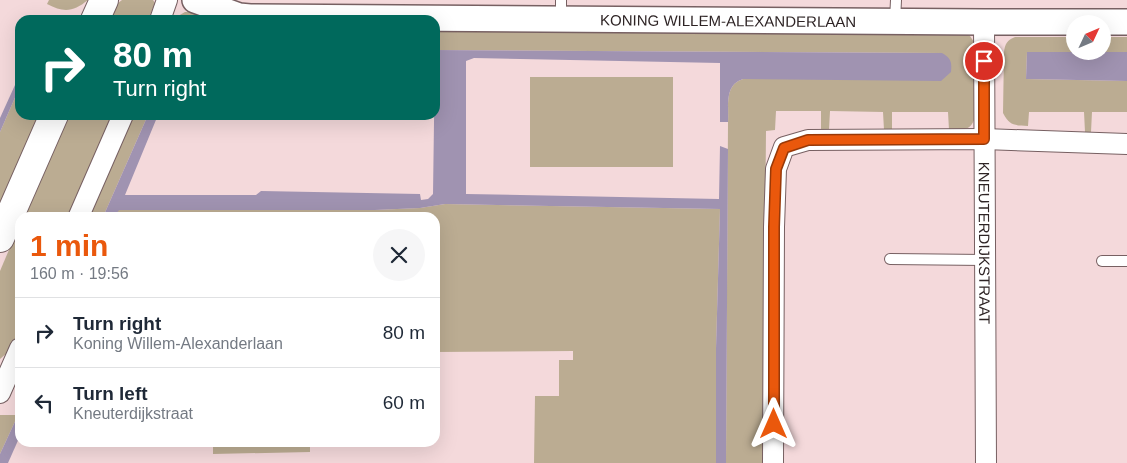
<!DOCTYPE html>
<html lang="en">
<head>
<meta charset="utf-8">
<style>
  body { margin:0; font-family:Arial,sans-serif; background:#f6f6f7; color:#1f2937; height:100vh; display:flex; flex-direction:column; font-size:19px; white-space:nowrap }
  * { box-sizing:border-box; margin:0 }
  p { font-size:16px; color:#747a83 }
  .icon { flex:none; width:28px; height:28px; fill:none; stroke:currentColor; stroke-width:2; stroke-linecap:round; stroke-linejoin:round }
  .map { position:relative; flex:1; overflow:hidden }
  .panel { position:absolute; left:15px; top:212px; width:425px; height:235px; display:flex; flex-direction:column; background:#fff; border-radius:15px; box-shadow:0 5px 20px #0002 }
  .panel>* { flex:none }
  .top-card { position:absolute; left:15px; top:15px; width:425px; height:105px; border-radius:15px; box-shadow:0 5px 20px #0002; background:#00695c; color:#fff; overflow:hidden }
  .needle { width:32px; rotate:46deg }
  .tools { position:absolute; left:1066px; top:15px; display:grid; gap:10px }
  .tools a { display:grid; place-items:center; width:45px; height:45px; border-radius:50%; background:#fff; box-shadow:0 5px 20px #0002; font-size:25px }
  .pin { position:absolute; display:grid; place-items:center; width:42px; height:42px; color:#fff; margin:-21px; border:2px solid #fff; border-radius:50%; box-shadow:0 1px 5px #0007 }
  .me { position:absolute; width:55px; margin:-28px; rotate:0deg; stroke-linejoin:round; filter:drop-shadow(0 0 4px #0008) }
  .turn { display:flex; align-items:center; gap:18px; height:105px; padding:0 15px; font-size:22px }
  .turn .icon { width:65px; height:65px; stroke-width:2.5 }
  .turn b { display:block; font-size:35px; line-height:42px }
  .round { display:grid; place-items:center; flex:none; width:52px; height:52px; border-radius:26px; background:#f6f6f7 }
  .overview { display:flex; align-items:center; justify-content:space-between; height:85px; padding:0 15px }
  h1 { font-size:30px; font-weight:800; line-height:38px; color:#ea580c }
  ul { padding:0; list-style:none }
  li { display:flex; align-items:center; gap:15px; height:70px; padding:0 15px; border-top:1px solid #e0e1e3 }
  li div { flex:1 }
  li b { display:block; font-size:19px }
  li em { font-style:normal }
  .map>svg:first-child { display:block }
</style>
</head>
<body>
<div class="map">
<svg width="1127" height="463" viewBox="0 0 1127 463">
  <rect width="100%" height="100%" fill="#f4d9db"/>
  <!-- green -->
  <g fill="#bbac92">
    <path d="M49,0h39c-15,12 -24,13 -41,4z"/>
    <path d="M122,0h31l2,3 -7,17h-41l6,-13z"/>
    <path d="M185,12h5l23,8h-42z"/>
    <path d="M435,29l525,2 10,5 6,9v67c-3,19 -11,18 -27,18l-1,-18h-56v19l-8,-1 -1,-18 -53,-1 -1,19h-8v-19h-45l-1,19 -9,1 -3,332h-37l2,-341c1,-16 -4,-37 15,-43l199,-26 -507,-3z"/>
    <path d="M1015,37h60v14h27l1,-14h24v15h-100l-1,27 101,2v31h-35l-1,20h-6l-1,-20h-55l-1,14c-14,-1 -18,0 -25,-13l1,-61c1,-8 3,-12 11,-15z"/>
    <rect x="530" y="77" width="143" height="90"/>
    <path d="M20,86v29h19l-39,89v-72z"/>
    <path d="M67,115h48l-45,102 -47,1z"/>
    <path d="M130,115h18l-45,102 -18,1z"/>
    <path d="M445,204l275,5 -4,139v115h-182l1,-67h24v-36h14v-9l-138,1v-134h-321l4,-8h257l45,-2z"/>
    <path d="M20,224v108l-6,15 -14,12v-88z"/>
    <path d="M0,415h18l-18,39z"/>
    <path d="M213,443h97v9l-97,2z"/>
  </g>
  <!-- water -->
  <g fill="#a093b1">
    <path d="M435,50l507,3c9,5 10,9 9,19l-10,9 -198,-2c-19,6 -14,27 -15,43h-8v-59l-246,-5 -8,3v133l253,5 1,-53 8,3 -2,314h-10v-115l4,-139 -275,-5 -25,4 -45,2h-256l-5,7h-11l45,-102h10l-33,80h131l5,-4 159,3 1,6 7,-1 5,-5z"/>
    <path d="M1027,52h100v29l-101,-2z"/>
    <path d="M20,74v12l-20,46v-14z"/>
    <path d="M18,415h2v21l-12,27h-8v-9z"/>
  </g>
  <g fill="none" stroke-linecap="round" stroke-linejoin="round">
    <!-- service casing -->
    <g stroke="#776062" stroke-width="12">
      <g id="service">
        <path d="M561,0v19"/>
        <path d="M895,21l1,-21"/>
        <path d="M890,259l95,1"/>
        <path d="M1102,261h25"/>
      </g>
    </g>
    <!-- minor casing -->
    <g stroke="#776062" stroke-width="22">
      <g id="minor">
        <path d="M160,20l7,-20"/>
        <path id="s1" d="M984,22l2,441"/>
        <path d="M78,218l45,-103"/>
        <path d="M0,393l20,-45"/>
        <path d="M773,463l1,-236 2,-58 8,-22 24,-7 176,-1 143,5"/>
      </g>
    </g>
    <!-- tertiary casing -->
    <g stroke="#776062" stroke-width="28">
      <g id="tertiary">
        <path id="s2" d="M195,0l44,16 11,1 734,5h143"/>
      </g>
    </g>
    <!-- secondary casing -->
    <g stroke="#776062" stroke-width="30">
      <g id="secondary">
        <path d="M95,20l9,-20"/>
        <path d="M0,238l54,-123"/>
      </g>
    </g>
    <!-- service -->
    <use href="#service" stroke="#fff" stroke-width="10"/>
    <!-- minor -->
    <use href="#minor" stroke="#fff" stroke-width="20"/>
    <!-- tertiary -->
    <use href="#tertiary" stroke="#fff" stroke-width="25"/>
    <!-- secondary -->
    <use href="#secondary" stroke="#fff" stroke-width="28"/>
  </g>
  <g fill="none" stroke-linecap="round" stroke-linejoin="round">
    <!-- route casing -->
    <g stroke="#983908" stroke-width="12">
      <path id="route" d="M774,424v-197l2,-58 8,-21 24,-8 176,-1v-78"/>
    </g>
    <!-- route -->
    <use href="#route" stroke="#ea580c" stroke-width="9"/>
  </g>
  <g text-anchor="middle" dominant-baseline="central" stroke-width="4" stroke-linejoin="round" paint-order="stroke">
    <!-- street labels -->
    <g font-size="15" fill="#2e2425" stroke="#fff">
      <text stroke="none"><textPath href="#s2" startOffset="536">KONING WILLEM-ALEXANDERLAAN</textPath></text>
      <text stroke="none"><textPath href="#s1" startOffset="221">KNEUTERDIJKSTRAAT</textPath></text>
    </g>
  </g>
</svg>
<div class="tools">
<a><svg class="needle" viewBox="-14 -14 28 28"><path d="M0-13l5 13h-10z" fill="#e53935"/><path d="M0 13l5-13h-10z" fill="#747a83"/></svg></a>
</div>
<div class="pin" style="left:984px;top:61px;background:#d93025"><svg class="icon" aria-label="arrive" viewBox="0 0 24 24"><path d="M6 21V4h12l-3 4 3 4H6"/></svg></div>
<svg class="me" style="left:774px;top:424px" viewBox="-20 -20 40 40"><path d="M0-17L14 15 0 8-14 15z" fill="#ea580c" stroke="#fff" stroke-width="4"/></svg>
<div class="top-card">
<div class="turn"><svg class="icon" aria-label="right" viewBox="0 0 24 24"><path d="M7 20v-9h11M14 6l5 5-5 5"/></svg><div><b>80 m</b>Turn right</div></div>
</div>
<section class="panel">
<div class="overview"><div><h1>1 min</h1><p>160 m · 19:56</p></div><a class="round"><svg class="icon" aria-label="close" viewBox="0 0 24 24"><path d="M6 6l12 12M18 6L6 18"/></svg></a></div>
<ul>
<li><svg class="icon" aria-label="right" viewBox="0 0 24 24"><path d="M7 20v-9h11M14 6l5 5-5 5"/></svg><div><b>Turn right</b><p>Koning Willem-Alexanderlaan</p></div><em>80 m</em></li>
<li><svg class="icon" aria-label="left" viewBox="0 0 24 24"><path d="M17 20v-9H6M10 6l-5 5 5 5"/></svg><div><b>Turn left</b><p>Kneuterdijkstraat</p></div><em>60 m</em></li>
</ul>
</section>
</div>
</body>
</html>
